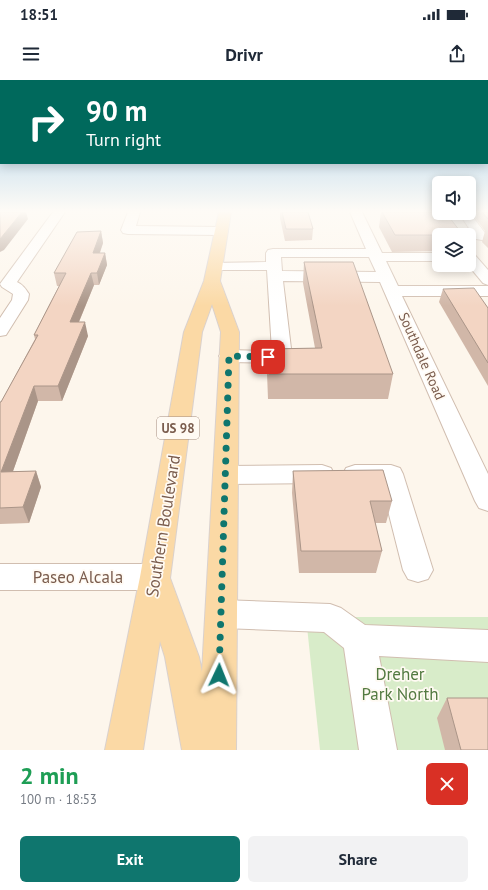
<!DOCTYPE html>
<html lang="en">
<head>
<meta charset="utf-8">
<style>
  body { margin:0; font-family:"PT Sans",sans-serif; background:#f2f2f3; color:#1f2937; height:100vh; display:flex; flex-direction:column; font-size:15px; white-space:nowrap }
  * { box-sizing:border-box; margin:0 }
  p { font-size:13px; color:#747a83 }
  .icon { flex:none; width:22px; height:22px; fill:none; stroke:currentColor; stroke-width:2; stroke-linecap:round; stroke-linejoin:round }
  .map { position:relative; height:670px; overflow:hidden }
  .details { display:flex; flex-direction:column; background:#fff; flex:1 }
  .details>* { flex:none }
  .hud { position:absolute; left:0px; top:0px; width:488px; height:84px; box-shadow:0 2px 10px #0003; background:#00695c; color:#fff; overflow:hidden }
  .buttons { position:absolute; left:432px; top:96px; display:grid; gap:8px }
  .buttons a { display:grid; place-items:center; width:44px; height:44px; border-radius:6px; background:#fff; box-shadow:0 2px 10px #0003; font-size:20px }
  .pin { position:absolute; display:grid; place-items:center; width:34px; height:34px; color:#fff; margin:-17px; border-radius:8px; box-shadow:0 2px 6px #0006 }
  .me { position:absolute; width:44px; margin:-22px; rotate:2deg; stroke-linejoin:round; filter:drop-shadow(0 0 3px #0008) }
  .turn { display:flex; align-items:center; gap:14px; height:84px; padding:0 20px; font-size:18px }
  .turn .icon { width:52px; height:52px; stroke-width:2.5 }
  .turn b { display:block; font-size:28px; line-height:34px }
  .round { display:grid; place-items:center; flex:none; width:42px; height:42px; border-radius:6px; background:#f2f2f3 }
  .overview { display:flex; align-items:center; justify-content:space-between; height:68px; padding:0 20px }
  h1 { font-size:24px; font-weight:800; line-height:30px; color:#1e9e55 }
  .primary-button { display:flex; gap:8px; margin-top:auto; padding:8px 20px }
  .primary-button a { flex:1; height:46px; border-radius:6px; background:#0f766e; color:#fff; font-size:16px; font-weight:800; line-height:46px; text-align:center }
  .primary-button a+a { background:#f2f2f3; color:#1f2937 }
  .status { display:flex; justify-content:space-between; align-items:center; height:28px; padding:0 20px; background:#fff; direction:ltr }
  .status svg { height:11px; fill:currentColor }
  header { display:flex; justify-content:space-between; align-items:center; height:52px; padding:0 20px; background:#fff; font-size:18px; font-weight:800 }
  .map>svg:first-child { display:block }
</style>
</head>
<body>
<div class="status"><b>18:51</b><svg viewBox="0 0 49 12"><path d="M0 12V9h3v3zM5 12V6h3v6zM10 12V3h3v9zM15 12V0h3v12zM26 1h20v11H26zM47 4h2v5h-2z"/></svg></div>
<header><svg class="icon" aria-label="menu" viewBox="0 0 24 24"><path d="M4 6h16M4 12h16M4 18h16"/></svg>Drivr<svg class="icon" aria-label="share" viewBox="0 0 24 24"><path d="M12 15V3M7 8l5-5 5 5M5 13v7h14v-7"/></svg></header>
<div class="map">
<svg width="488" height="670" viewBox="0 0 488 670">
  <rect width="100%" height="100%" fill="#fdf6ec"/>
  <!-- green -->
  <path fill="#d8ecc9" d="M306,537h182v133h-168z"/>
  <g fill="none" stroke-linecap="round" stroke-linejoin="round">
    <!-- minor casing -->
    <g stroke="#d1beb0" stroke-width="2">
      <g id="minor">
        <path d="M53,132h12l-48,70c6,3 8,6 12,12l-1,6 -22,35 -6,1v-18l12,-18 1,-6 -11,-7 -2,-3z"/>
        <path d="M128,132h12l-4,14 85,1 5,1 2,3 -2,3 -5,1 -93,-1 -5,-1 -2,-3z"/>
        <path d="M350,132h12l20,41h57v8h-53l12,25h90v10h-86l86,178v37l-9,-3 -4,-7 -95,-219 -97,-1 9,76 -3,4 -7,2 -53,-1 -7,-2 -3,-4 3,-4 7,-2 43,1 -5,-81h-52l-5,-1 -2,-3 2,-3 56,-1v-9l2,-3 5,-1h93zM281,177h88l7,15 -94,-1z"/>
        <path d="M469,132l16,21h3v8l-12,-2 -17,-26z"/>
        <path d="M469,173l5,1 14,16v15l-5,-2 -15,-18z"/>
        <path d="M322,385l9,3 3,6 -3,6 -9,3 -97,1 -9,-3 -3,-6 3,-6 9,-3z"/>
        <path d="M355,385h36l9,3 3,6 30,96 -5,9 -10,3 -10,-3 -5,-9 -22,-87h-26l-9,-3 -3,-6 3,-6z"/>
        <path d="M0,484h155l11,4 4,9 -4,9 -11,4h-155z"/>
        <path d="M222,520l108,4 11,4 24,17 123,5v32l-109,-6 18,94h-38l-15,-102 -20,-16 -102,-4 -11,-4 -5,-10 5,-10z"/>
      </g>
    </g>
    <!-- major casing -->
    <g stroke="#dad1cd" stroke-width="2">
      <path id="major" d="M219,132h12l-11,69 19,51 -3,418h-54l-17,-93 -5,-16 -17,109h-38l35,-173 44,-245 20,-51zM212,224l9,28 -19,340 -3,-15 -29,-79 32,-246z"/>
    </g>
    <!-- minor -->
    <use href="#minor" fill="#fff" fill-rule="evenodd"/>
    <!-- major -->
    <use href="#major" fill="#fbd9a5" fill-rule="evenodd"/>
  </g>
  <!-- wall -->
  <g fill="#d1b7a8">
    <path d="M280,132h28l5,17 -1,11 -27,1 -5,-23z"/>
    <path d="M381,132h58v39l-47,1 -13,-25z"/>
    <path d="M478,132h10v36l-6,-6 3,-11 -9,-12z"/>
    <path d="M101,151l2,12 -3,10h5l2,12 -8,20h-5l-15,37 9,14 -26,65h-24l-25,70h23l5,16 -12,36 -29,1v-122h1l34,-63 -1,-4 25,-49h-2l-3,-13z"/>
    <path d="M304,182l89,112 -5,25h-120l-1,-26 1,-24 47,-1 -12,-65z"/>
    <path d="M443,209l45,19v78l-49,-84z"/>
    <path d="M293,391l99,30 -6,22h-11l7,28 -6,22h-77l-7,-80z"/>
    <path d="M447,618l41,52h-43l-8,-32z"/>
  </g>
  <!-- shaded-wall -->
  <g fill="#aa9588">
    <path d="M22,132h4l2,7 -24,31 -4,2v-13z"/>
    <path d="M101,151l2,12 -8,23 -2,-13z"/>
    <path d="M105,173l2,12 -8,20 -2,-12z"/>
    <path d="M91,193l3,12 -21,51 -3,-14z"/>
    <path d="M85,242l3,14 -26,65 -4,-15z"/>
    <path d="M34,306l4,15 -31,87 -6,-16z"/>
    <path d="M36,391l5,16 -12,36 -6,-16z"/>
  </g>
  <!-- building -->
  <g fill="#f3d5c3" stroke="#aa9588">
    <path d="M0,132h22l-22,27z"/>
    <path d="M282,132h26l5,17h-27z"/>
    <path d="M382,132h57v1h7l17,22h-68z"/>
    <path d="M482,132h6v7z"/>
    <path d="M101,151l-8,22h12l-8,20h-6l-21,49h15l-27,64h-24l-33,86 35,-1 -13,36 -23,1v-106h1l37,-67h-4l32,-62h-12l23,-41z"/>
    <path d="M304,182h49l40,112h-124l-1,-25 54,-1z"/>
    <path d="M474,208l14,20v55l-45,-74z"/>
    <path d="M383,390l9,31h-22l12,50h-81l-8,-80z"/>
    <path d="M447,618h41v52h-27z"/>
  </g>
  <!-- sky -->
  <linearGradient id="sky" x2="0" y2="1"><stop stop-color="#97c7e8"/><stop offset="0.58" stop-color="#fefbf6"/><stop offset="1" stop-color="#fefbf6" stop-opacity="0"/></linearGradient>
  <rect width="488" height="226" fill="url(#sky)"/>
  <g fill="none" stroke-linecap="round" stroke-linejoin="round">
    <!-- route -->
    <path stroke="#0f766e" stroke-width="7" stroke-dasharray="0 12.6" d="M219,595l10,-319 39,1"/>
  </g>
  <g text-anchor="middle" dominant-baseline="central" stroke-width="3.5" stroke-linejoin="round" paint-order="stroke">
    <!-- shield labels -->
    <rect fill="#fffaf3" stroke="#a28b7f" stroke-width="1" x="157" y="337" width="42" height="22" rx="3"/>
    <g font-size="13" font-weight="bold" fill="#7a5c4d">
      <text x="178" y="348">US 98</text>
    </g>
    <!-- street labels -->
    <g font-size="14" fill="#7a5c4d" stroke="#fffaf3">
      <text transform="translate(422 276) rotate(66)">Southdale Road</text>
    </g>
    <!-- near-street labels -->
    <g font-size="17" fill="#7a5c4d" stroke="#fffaf3">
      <text transform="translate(163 446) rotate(-81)">Southern Boulevard</text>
      <text x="78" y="497">Paseo Alcala</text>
    </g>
    <!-- near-park labels -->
    <g font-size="17" fill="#537a41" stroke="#fffaf3">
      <text x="400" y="594">Dreher<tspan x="400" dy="20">Park North</tspan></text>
    </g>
  </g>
</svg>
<div class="buttons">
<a><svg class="icon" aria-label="sound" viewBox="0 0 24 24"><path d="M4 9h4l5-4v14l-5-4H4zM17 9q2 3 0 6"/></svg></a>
<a><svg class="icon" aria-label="layers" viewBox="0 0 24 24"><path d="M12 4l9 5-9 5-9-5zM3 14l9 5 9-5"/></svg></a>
</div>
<div class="pin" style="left:268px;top:277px;background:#d93025"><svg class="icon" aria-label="arrive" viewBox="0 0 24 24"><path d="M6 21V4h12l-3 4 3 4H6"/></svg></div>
<svg class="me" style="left:219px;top:595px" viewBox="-20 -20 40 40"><path d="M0-17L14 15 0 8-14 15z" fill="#0f766e" stroke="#fff" stroke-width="4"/></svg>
<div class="hud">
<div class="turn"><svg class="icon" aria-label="right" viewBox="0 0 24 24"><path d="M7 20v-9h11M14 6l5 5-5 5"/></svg><div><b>90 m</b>Turn right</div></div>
</div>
</div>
<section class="details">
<div class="overview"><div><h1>2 min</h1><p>100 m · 18:53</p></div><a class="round" style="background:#d93025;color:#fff"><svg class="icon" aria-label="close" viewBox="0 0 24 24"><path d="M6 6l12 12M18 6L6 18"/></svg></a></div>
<div class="primary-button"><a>Exit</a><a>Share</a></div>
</section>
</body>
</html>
